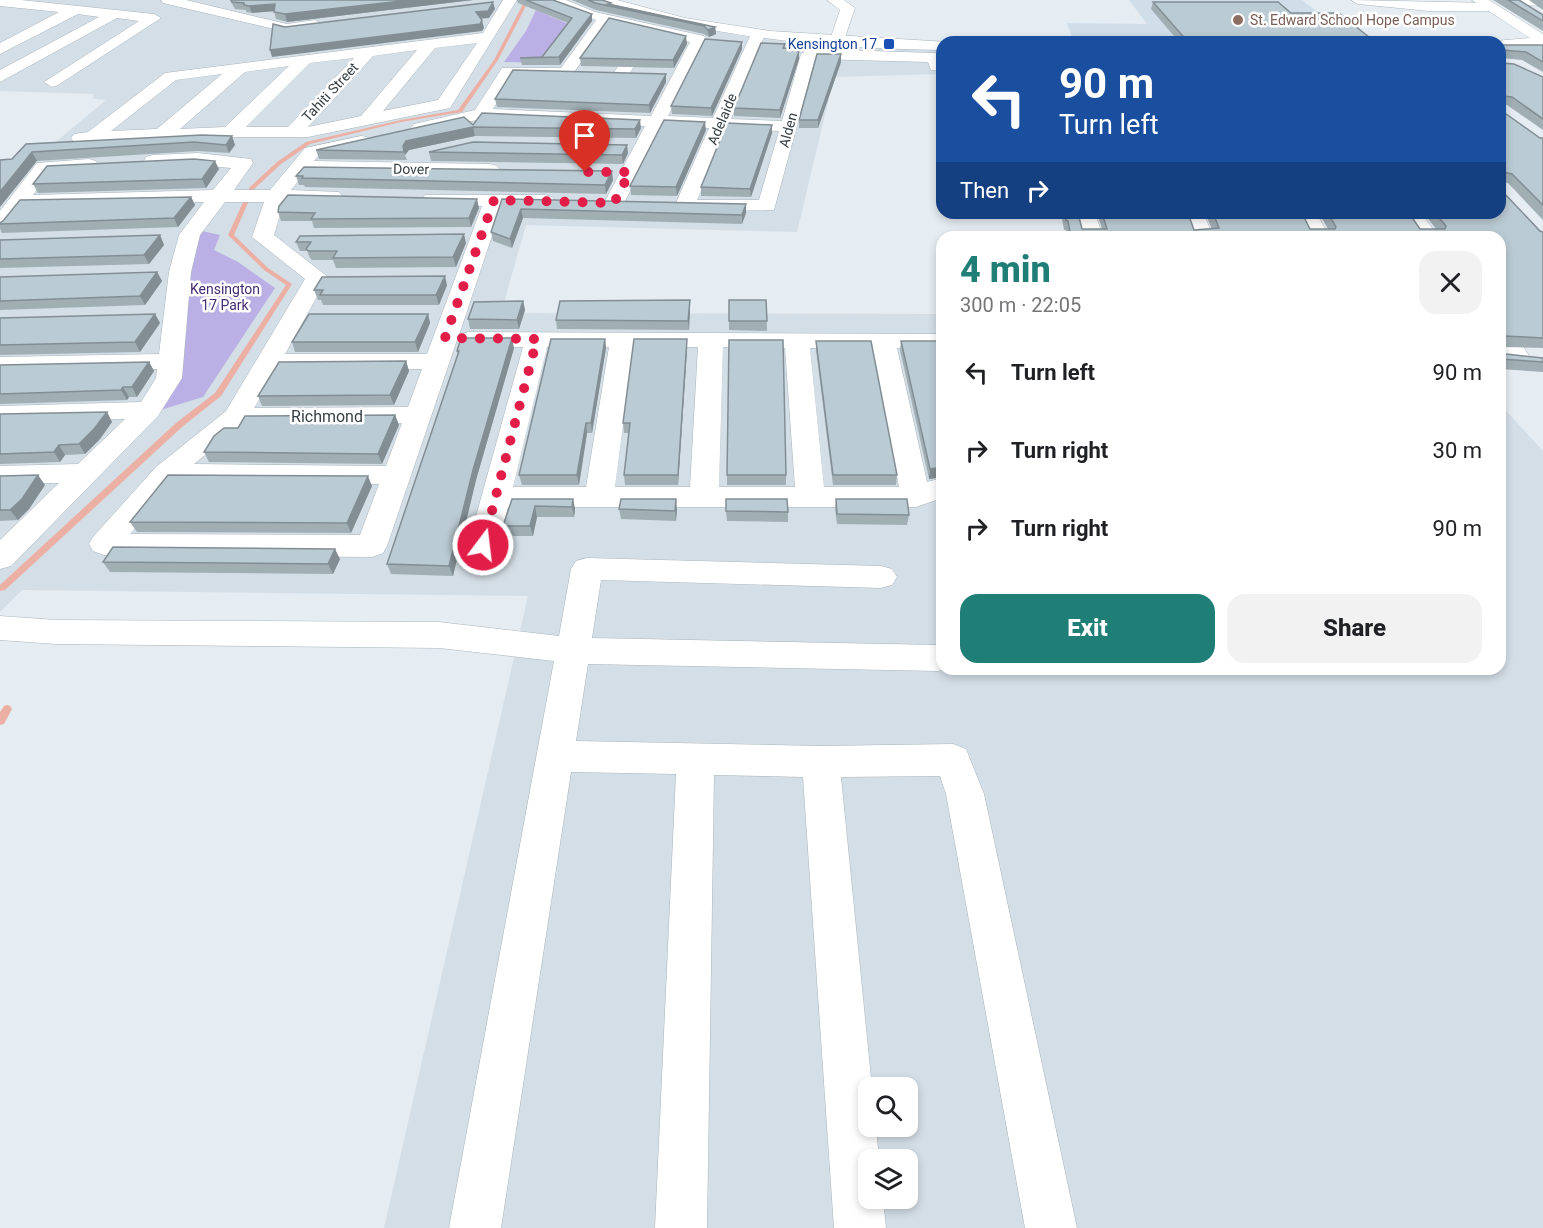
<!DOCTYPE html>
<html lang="en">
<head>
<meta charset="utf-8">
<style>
  body { margin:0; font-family:Roboto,sans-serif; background:#f2f2f2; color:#202124; height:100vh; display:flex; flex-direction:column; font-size:22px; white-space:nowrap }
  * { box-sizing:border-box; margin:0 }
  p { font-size:20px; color:#757577 }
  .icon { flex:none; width:33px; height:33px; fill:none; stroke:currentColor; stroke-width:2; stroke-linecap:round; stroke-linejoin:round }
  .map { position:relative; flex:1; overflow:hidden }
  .sheet { position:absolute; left:936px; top:231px; width:570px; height:444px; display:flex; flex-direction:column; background:#fff; border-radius:18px; box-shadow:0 3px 9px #0003 }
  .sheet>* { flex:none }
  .top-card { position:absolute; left:936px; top:36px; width:570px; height:183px; border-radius:18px; box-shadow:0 3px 9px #0003; background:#1a4fa0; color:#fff; overflow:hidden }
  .controls { position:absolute; left:858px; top:1077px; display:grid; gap:12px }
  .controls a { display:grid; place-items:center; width:60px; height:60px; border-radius:12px; background:#fff; box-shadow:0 3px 9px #0003; font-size:30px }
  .pin { position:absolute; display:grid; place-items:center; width:51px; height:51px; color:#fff; margin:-62px -26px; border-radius:50% 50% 50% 0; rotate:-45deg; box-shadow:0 0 6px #0007 }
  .pin .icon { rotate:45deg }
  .me { position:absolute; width:66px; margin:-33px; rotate:15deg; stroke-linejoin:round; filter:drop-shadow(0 0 4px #0008) }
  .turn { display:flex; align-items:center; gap:21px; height:126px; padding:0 24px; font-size:27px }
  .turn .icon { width:78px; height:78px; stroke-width:2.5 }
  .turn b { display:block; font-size:42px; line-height:51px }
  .then { display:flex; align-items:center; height:57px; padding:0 24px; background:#0003; gap:12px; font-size:22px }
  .round { display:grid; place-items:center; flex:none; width:63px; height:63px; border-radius:18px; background:#f2f2f2 }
  .summary { display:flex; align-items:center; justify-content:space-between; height:102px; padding:0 24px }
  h1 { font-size:36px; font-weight:800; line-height:45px; color:#1f7e75 }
  .primary-button { display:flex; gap:12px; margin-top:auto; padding:12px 24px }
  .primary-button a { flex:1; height:69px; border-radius:18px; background:#1f7e75; color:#fff; font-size:24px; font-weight:800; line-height:69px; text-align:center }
  .primary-button a+a { background:#f2f2f2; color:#202124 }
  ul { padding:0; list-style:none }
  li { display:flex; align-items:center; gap:18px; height:78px; padding:0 24px }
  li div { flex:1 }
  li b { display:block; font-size:22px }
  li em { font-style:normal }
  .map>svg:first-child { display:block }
</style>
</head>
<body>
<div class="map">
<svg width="1543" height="1228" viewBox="0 0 1543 1228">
  <rect width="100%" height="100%" fill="#e5ecf2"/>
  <!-- residential -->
  <path fill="#d4dee6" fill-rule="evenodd" d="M0,0h585l84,23 67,12 86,11 120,4v24l-108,3 -37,155 -271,-7 -25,88 441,1v355h558v-265l43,47v777h-1159l144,-632 -506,-6 -22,22v-435l52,-32 54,-45 -12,-1 -1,-5 -93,-3zM868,1088h40v38h-40zM868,1160h40v38h-40z"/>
  <!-- education -->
  <path fill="#d0deea" d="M1129,0h173l54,41 -283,-1 -6,-17 80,1z"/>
  <!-- green -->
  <g fill="#bab0e5">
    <path d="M536,10l44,19 -37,34 -39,-1 22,-31z"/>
    <path d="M202,231l18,4 -6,15 24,12 37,26 -72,109 -49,15 27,-58 14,-111z"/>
  </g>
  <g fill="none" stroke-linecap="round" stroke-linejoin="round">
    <!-- stream -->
    <g fill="#ecafa4" fill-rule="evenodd">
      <path d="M525,0h4l-31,60 -36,52 -61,10 -91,22 -29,20 -27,25 -20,46 34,33 24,16 -71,112 -39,31 -177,163 -5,1v-6l176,-162 39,-30 71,-108 -22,-15 -36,-35 22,-48 27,-25 29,-20 95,-22 57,-10 36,-50z"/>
      <path d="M7,705l3,1 2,3 -8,15 -4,1v-13l4,-6z"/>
    </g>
    <!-- minor casing -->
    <g stroke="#a9b5bd" stroke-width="1">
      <g id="minor">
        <path d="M0,0h21l133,14 7,4 -103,67 -6,2 -8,-5 95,-61 -22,-3 -117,64v-12l99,-53 -21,-3 -78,40v-11l59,-31 -59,-6z"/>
        <path d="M161,0h25l101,24 28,-4 7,4 -7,4 -28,4 -124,-29z"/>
        <path d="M503,0h14l-67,108 -142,29h-78l-150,6 -6,-1 -3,-4 3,-4 14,-2 77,-59 318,-40zM477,43l-39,57 -55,11 52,-63zM417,50l-56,66 -53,11 65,-71zM354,58l-66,69h-42l64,-64zM289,66l-64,61 -45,2 65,-57zM222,74l-65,55 -46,2 65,-51z"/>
        <path d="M547,0h19l29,12 109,24 3,3 -39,77 45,2 38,-84 7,-4 7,4 -34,85 51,2 19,-67 8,-5 126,4 7,4v14l-11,-1 -3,-8 -113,-3 -41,151 -72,1 -8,-4 -9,4 -7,-2 -3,-4 34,-77 -46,-1 -39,76 -3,4h-14l-3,-4 41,-77 -164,-7 -61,14 -6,-1 -3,-4 3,-4 61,-14 27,-42h59l35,-48 -47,-17zM609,23l33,8 -29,43 8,5 6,-2 28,-43 35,8 -39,74 -158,-7 20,-33 59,-1zM726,129l53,2 -20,69h-62z"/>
        <path d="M827,0h17l11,8 -13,38 -5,2 -8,-5 11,-33z"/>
        <path d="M1351,0l140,3 7,4 -7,4h-62l-71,-7z"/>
        <path d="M1513,0h30v6l-29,-1z"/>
        <path d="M361,136l6,1 3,4 -3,4 -49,11 -4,5 176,3 7,2 3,4 -3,4 -7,2 -185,-3 -14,17 48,2 3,4 -3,4 -7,2h-48l-10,33 54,42 -43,77h142l55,-148 -50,-1 -7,-2 -3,-4 3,-4h120l7,2 3,4 -3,4 -50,1 -43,129 9,-3 474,2v14h-45l30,134 15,-4v20l-26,9h-408l-10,38 -4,7 -11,4 -11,-4 -4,-7 55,-198 -55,-1 -9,-2 -2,-4 -70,206 -4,7 -11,4 -268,-2 -11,-4 -4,-7 4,-7 63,-70 70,-56 79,-132 -53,-42 12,-35h-39l-25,33 -9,37 -9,106 -24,38 -147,150 -11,3v-29l59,-57 -59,1v-18l78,-2 47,-45 -125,3v-16l141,-4 15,-24 1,-9 -157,4v-16l159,-3 10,-82 10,-37 25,-33 -180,5 -17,22 -7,2v-20l37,-48 52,-4 7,2 2,4 -2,4 -46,3 -17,23 180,-5 18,-22 -33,-3 -45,2 -7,-2 -2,-4 2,-4 7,-2 45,-2 53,6 2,4 -19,27h36l35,-42zM547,347h62l-23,140h-73zM633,347h65l-8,140h-75zM723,347l62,1 10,139h-76zM810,348h62l27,139h-75zM276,369h146l-14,38 -154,1zM402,423l-16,43 -192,-2 49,-40zM174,482l205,2 -19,51 -230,-1z"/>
        <path d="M1075,213h20l8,24h-22z"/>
        <path d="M1183,213h20l11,24h-22z"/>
        <path d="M1296,213h20l14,24h-22z"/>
        <path d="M1400,213h21l18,24h-22z"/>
        <path d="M1500,326c14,3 22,19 30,31l-3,5c-28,7 -27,-16 -27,-36z"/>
        <path d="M587,558l294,8 11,3 5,8 -5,8 -11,3 -280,-8 -9,58 346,7 4,1v23h3l-7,2 -350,-7 -12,77 245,5 132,-2 13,5 18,45 93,434h-52l-79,-434 -6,-18 -99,1 31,311h-4v38h8l3,34h-11v38h15l3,30h-52l-31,-451 -89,-2 -7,453h-52l21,-454 -105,-2 -70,456h-52l105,-567 -115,-13 -383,-4 -56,-4v-24l56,4 383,2 120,14 12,-67 5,-8z"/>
      </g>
    </g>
    <!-- tertiary casing -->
    <g stroke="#a9b5bd" stroke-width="1">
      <g id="tertiary">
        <path d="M595,0h22l68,18 85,13 178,11h-6v8c-118,-2 -232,-13 -345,-47z"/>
        <path d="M1472,0h17l54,34v13l-43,2v-7l-5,-1 35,-3z"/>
      </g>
    </g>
    <!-- minor -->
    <use href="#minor" fill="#fff" fill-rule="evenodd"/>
    <!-- tertiary -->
    <use href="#tertiary" fill="#fff" fill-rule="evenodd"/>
  </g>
  <!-- wall -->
  <g fill="#a1afb5">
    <path d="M230,0h243l-186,22 -11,-3 -2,-8 -22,2 -6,-1v-2l-11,-1z"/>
    <path d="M517,0h36l39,14v7l-32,44h-38l-2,-7 22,-1 26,-34 -50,-20z"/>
    <path d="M572,0h30l9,3v1l104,23 1,7 -7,3 -5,-3 -108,-24z"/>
    <path d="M1493,0h26l24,15v16z"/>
    <path d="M1529,0h14v10z"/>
    <path d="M1153,2l138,11 84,29h-196l-28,-33z"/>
    <path d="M742,42v7l-30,67 -40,-2 -1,-8z"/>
    <path d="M687,44l-13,24 -93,-2 -1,-8z"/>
    <path d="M785,44v4l14,3v8l-19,59 -46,-2v-8z"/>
    <path d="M1500,45h43v27l-21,-12 -20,-2v5l41,14v53l-36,-25h-5v6l38,27h3v82l-35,-37 -5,-1v10l37,39 3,1v116l-39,-1v5l2,2 37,4v14l-43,-3v-132h-433l-1,-7h-2l-3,-17h17l4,16h20l-5,-16h91l6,17 18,-1 -7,-16h97l8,16h18l-9,-16h90l11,16h16l-12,-16h76z"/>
    <path d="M841,54v8l-23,66h-19v-8z"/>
    <path d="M666,82l-16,31 -153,-6 -2,-8z"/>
    <path d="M473,125l168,3 -5,10 -161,-2 -66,14 -4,5 2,5 -88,-1 -3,-9z"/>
    <path d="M706,130l-29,66 -46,-1 -1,-9z"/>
    <path d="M772,133l-21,64 -50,-1v-9z"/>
    <path d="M232,136l3,9 -6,8 -31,-2 -161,10 -25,-2 14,-15z"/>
    <path d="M429,152l199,1 -5,11 -192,-3z"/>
    <path d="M219,169l-13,19 -168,5 -5,-9z"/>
    <path d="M296,176l317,4 -7,14 -301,-7 -1,-2h-5z"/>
    <path d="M191,197l4,8 -17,22 -176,6 -2,-4v-6z"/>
    <path d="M502,199l244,5v9l-4,11 -219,-6 -11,30 -19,-7 -2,-9z"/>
    <path d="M479,208l-8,19 -157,1 -2,-7h-31l-3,-9z"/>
    <path d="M160,235l4,10 -15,19 -149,4v-28z"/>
    <path d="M296,242l170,1 -10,24 -120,1 -3,-8h-21l-2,-2 -3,-7h-7z"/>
    <path d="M157,272l5,9 -17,24 -145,5v-33z"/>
    <path d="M447,285l-8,20h-116l-2,-5h-3l-4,-10z"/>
    <path d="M690,300v10l-1,20 -132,-1 -1,-9z"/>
    <path d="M729,300h37l1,31 -38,-1z"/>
    <path d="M523,301l2,9 -6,19h-49l-2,-10z"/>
    <path d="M155,314l5,9 -20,29 -140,3v-37z"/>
    <path d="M428,314l2,9 -12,29h-123l-3,-10z"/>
    <path d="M605,339l1,9 -14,85h-5l-8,52h-57l-3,-10z"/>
    <path d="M687,339v10l-9,136h-53l-1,-10 5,-42h-5l-1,-10z"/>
    <path d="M816,341l81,134 -1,10h-63l-17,-135z"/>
    <path d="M901,341h41v136l-13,2 -29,-129z"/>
    <path d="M514,348l-38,132 -23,96 -62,-2 -4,-10 71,-208 -1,-5z"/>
    <path d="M406,361l3,10 -15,34 -132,1 -4,-10z"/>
    <path d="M149,362l5,9 -17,26h-8l-2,3 -127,4v-39z"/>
    <path d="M107,412l5,10 -12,17 -15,15 -20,1 -5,7 -60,2v-50z"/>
    <path d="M395,415l4,10 -17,39 -173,-2 -5,-10 34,-24z"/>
    <rect x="727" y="475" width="59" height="10"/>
    <path d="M0,476l45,9 -16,24 -11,11 -18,1z"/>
    <path d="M372,486l-21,47 -214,-1 -7,-10z"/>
    <path d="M941,491h1v13l-3,-3z"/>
    <path d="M512,499h61l2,10 -1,8h-37l-4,19h-28l-2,-10z"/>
    <path d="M836,499l73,16 -2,10 -70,-1 -2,-15z"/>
    <path d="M619,509h58l-1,12 -55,-2z"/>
    <path d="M726,511l62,1v10l-61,-1z"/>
    <path d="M340,559l-7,15 -223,-2 -7,-10z"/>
  </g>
  <!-- shaded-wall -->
  <g fill="#838e94">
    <path d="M411,0h62l-186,22 -2,-8z"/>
    <path d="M493,2l2,7 -6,9 -12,1 -1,-7z"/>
    <path d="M275,4l2,7 -25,2 -3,-7z"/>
    <path d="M592,14v7l-32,44 -1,-8z"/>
    <path d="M482,20l2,8 -2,3 -210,26 -2,-7z"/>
    <path d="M715,27l1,7 -7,3 -1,-7z"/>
    <path d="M686,36l1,8 -13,24 -1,-8z"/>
    <path d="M742,42v7l-30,67 -1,-8z"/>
    <path d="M799,51v8l-19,59v-8z"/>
    <path d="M841,54v8l-23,66v-8z"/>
    <path d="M666,74v8l-16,31 -1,-8z"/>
    <path d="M640,120l1,8 -5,10 -1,-9z"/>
    <path d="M705,122l1,8 -29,66 -1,-9z"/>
    <path d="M772,125v8l-21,64 -1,-8z"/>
    <path d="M473,127l2,9 -66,14 -4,5 -2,-9 3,-5z"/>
    <path d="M232,136l3,9 -6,8 -3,-8z"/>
    <path d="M627,145l1,8 -5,11 -1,-9z"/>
    <path d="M32,152l5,9 -37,46v-15z"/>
    <path d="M215,161l4,8 -13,19 -4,-9z"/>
    <path d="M612,171l1,9 -7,14 -1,-9z"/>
    <path d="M191,197l4,8 -17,22 -4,-9z"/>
    <path d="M477,199l2,9 -8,19 -2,-9z"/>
    <path d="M746,204v9l-4,11v-9z"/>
    <path d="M521,209l2,9 -11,30 -2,-9z"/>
    <path d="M464,234l2,9 -10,24 -3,-10z"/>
    <path d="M160,235l4,10 -15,19 -5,-9z"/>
    <path d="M157,272l5,9 -17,24 -5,-9z"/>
    <path d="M445,276l2,9 -8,20 -3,-10z"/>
    <path d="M690,300v10l-1,20 -1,-9z"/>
    <path d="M523,301l2,9 -6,19 -2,-9z"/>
    <path d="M155,314l5,9 -20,29 -5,-10z"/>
    <path d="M428,314l2,9 -12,29 -3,-10z"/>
    <path d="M512,338l2,10 -38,132 -23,96 -4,-10 24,-96z"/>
    <path d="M605,339l1,9 -14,85 -1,-10z"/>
    <path d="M687,339v10l-9,136v-10z"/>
    <path d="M406,361l3,10 -15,34 -4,-10z"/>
    <path d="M149,362l5,9 -17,26 -5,-10z"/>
    <path d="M123,387l6,10 -2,3 -6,-10z"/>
    <path d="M107,412l5,10 -12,17 -15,15 -6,-10z"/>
    <path d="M395,415l4,10 -17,39 -4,-10z"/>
    <path d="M586,423l1,10 -8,52 -2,-10z"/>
    <path d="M59,445l6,10 -5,7 -6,-10z"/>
    <path d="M942,467v10l-13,2 1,-10z"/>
    <path d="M38,475l7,10 -16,24 -11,11 -8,-10z"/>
    <path d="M368,476l4,10 -21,47 -4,-10z"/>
    <path d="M573,499l2,10 -1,8 -2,-10z"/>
    <path d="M676,499l1,10 -1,12 -1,-10z"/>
    <path d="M535,506l2,11 -4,19 -3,-10z"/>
    <path d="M335,549l5,10 -7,15 -5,-10z"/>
  </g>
  <!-- building -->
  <g fill="#bbcbd3" stroke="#838e94" stroke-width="1.5">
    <path d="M231,0h180l-126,14 -11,-2 1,-8 -26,2 -5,-1v-2l-12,-1z"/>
    <path d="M526,0h27l39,14 -33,43 -39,1 22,-1 30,-39z"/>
    <path d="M588,0h14l9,3 -3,1 107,23 -7,3 -4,-4 -109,-23z"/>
    <path d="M1508,0h11l24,15v6z"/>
    <path d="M493,2l-5,9 -12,1 6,8 -2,4 -210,26 3,-26 12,3z"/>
    <path d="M1153,2h125l13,11h48l36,29h-187z"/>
    <path d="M609,18l77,18 -13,24 -93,-2z"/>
    <path d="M705,39l37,3 -31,66 -40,-2z"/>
    <path d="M761,43l24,1 -2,4 14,1 -1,2h3l-19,59 -46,-2z"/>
    <path d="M1500,45h43v17l-17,-10 -24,-2v13l12,1 29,13v42l-31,-22 -9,-1 -1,15 38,27h3v67l-31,-31 -9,-2v20l37,39 3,1v106l-38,-2 -1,16 2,2 37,4v4l-43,-3v-122h-429l-3,-16 -2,-1 -1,-7h13l4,16h25l-5,-16h86l6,17 25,-2 -6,-15h89l8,16h25l1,-2 -8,-14h81l11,16h25l1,-3 -11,-13h65z"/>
    <path d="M817,54h24l-23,66h-19z"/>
    <path d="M513,70l153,4 -17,31 -154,-6z"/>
    <path d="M482,113l158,7 -5,9 -162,-2 -67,14 -3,5 1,6 -88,-2 148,-33 9,8z"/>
    <path d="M664,120l41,2 -29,65 -46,-1z"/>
    <path d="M727,123l45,2 -22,64 -49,-2z"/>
    <path d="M202,135l30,1 -6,9 -32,-3 -162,10 -32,40v-32l12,-1 14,-15z"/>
    <path d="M473,142l154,3 -5,10 -193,-3z"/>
    <path d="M194,159l21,2 -13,18 -169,5 14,-18z"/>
    <path d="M304,167l308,4 -7,14 -303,-7 1,-2h-7z"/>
    <path d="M288,195l189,4 -8,19 -158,1 4,-6 -37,-1 1,-6z"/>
    <path d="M191,197l-17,21 -174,6v-1l3,-2 17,-21z"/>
    <path d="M502,199l244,5 -4,11 -221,-6 -11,30 -19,-7z"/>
    <path d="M464,234l-11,23 -120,1 4,-7h-28l-3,-2 5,-7h-15l4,-6z"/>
    <path d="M160,235l-16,20 -144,4v-19z"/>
    <path d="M157,272l-17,24 -140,5v-24z"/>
    <path d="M445,276l-9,19h-116l3,-5h-9l8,-13z"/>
    <path d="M690,300l-2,21 -132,-1 4,-19z"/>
    <path d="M729,300h37l1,21h-38z"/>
    <path d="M523,301l-6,19 -49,-1 6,-17z"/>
    <path d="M155,314l-20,28 -135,3v-27z"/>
    <path d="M309,314h119l-13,28h-123z"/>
    <path d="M461,338h51l-39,132 -24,96 -62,-2 72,-213h-2z"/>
    <path d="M551,339h54l-14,84h-5l-9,52h-58z"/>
    <path d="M634,339h53l-9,136h-54l6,-52h-7z"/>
    <path d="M729,340h54l3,135h-59z"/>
    <path d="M816,341h55l26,134h-64z"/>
    <path d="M901,341h41v126l-12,2z"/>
    <path d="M406,361l-16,34 -132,1 21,-34z"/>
    <path d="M149,362l-17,25h-9l-2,3 -121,4v-29z"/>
    <path d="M107,412l-13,17 -15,15 -20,1 -5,7 -54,2v-40z"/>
    <path d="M395,415l-17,39 -174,-2 10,-16 10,-8h14l7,-12z"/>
    <path d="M38,475l-16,24 -12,11h-10v-34z"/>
    <path d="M168,475l200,1 -21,47 -217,-1z"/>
    <path d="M512,499h61l-1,8 -37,-1 -5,20h-27z"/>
    <path d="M621,499h55l-1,12 -56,-2z"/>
    <path d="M726,499h61l1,13 -62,-1z"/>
    <path d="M836,499h71l2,16 -72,-1z"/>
    <path d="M113,547l222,2 -7,15 -225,-2z"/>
  </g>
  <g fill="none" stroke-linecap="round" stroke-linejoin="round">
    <!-- route -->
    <path stroke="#e11d48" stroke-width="10" stroke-dasharray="0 18" d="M483,545l54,-206 -92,-1 49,-138 120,3 16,-31h-45"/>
  </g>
  <!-- markers -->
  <circle fill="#8d6e63" stroke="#fff" stroke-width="2" cx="1238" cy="20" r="6"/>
  <rect fill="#1a4fb4" stroke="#fff" stroke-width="2" x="883" y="38" width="12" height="12" rx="3"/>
  <g text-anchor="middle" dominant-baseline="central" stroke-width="5" stroke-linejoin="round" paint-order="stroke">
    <!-- far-education labels -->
    <g font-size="14" fill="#785e54" stroke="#fff" text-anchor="start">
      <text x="1250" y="20">St. Edward School Hope Campus</text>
    </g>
    <!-- far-transit labels -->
    <g font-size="14" fill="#164399" stroke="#fff" text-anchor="end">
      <text x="877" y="44">Kensington 17</text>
    </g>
    <!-- far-street labels -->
    <g font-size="14" fill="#353f44" stroke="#fff">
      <text transform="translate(330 92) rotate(-47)">Tahiti Street</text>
      <text transform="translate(722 119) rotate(-67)">Adelaide</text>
      <text transform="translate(788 130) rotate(-75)">Alden</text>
      <text transform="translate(411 169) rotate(1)">Dover</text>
    </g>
    <!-- far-park labels -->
    <g font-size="14" fill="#452b73" stroke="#fff">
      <text x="225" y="289">Kensington<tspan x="225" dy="16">17 Park</tspan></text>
    </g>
    <!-- street labels -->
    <g font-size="16" fill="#353f44" stroke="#fff">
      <text x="327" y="416">Richmond</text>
    </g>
  </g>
</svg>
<div class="controls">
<a><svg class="icon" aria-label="search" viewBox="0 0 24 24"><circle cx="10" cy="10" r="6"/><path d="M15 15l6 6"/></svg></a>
<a><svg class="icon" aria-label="layers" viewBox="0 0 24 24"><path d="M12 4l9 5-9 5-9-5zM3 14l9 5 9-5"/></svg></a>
</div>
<div class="pin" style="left:585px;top:172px;background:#d93025"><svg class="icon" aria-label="arrive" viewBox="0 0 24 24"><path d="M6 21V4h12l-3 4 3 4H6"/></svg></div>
<svg class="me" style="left:483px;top:545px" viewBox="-20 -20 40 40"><circle r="17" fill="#e11d48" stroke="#fff" stroke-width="3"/><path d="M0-11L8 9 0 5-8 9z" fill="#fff"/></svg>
<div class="top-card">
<div class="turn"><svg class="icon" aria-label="left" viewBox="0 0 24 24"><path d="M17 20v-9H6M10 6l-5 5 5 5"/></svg><div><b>90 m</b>Turn left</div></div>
<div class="then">Then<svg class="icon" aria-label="right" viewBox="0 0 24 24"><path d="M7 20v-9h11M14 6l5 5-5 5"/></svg></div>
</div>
<section class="sheet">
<div class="summary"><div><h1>4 min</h1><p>300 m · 22:05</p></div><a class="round"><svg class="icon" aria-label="close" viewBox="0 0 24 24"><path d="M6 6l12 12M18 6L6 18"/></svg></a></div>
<ul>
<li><svg class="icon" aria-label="left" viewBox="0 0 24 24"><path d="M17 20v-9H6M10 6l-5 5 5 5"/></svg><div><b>Turn left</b></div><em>90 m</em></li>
<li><svg class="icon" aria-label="right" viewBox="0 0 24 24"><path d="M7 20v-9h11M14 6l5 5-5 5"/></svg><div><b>Turn right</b></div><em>30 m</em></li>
<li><svg class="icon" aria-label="right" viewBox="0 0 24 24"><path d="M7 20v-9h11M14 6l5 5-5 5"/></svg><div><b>Turn right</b></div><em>90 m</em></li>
</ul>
<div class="primary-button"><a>Exit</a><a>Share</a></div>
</section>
</div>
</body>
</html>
